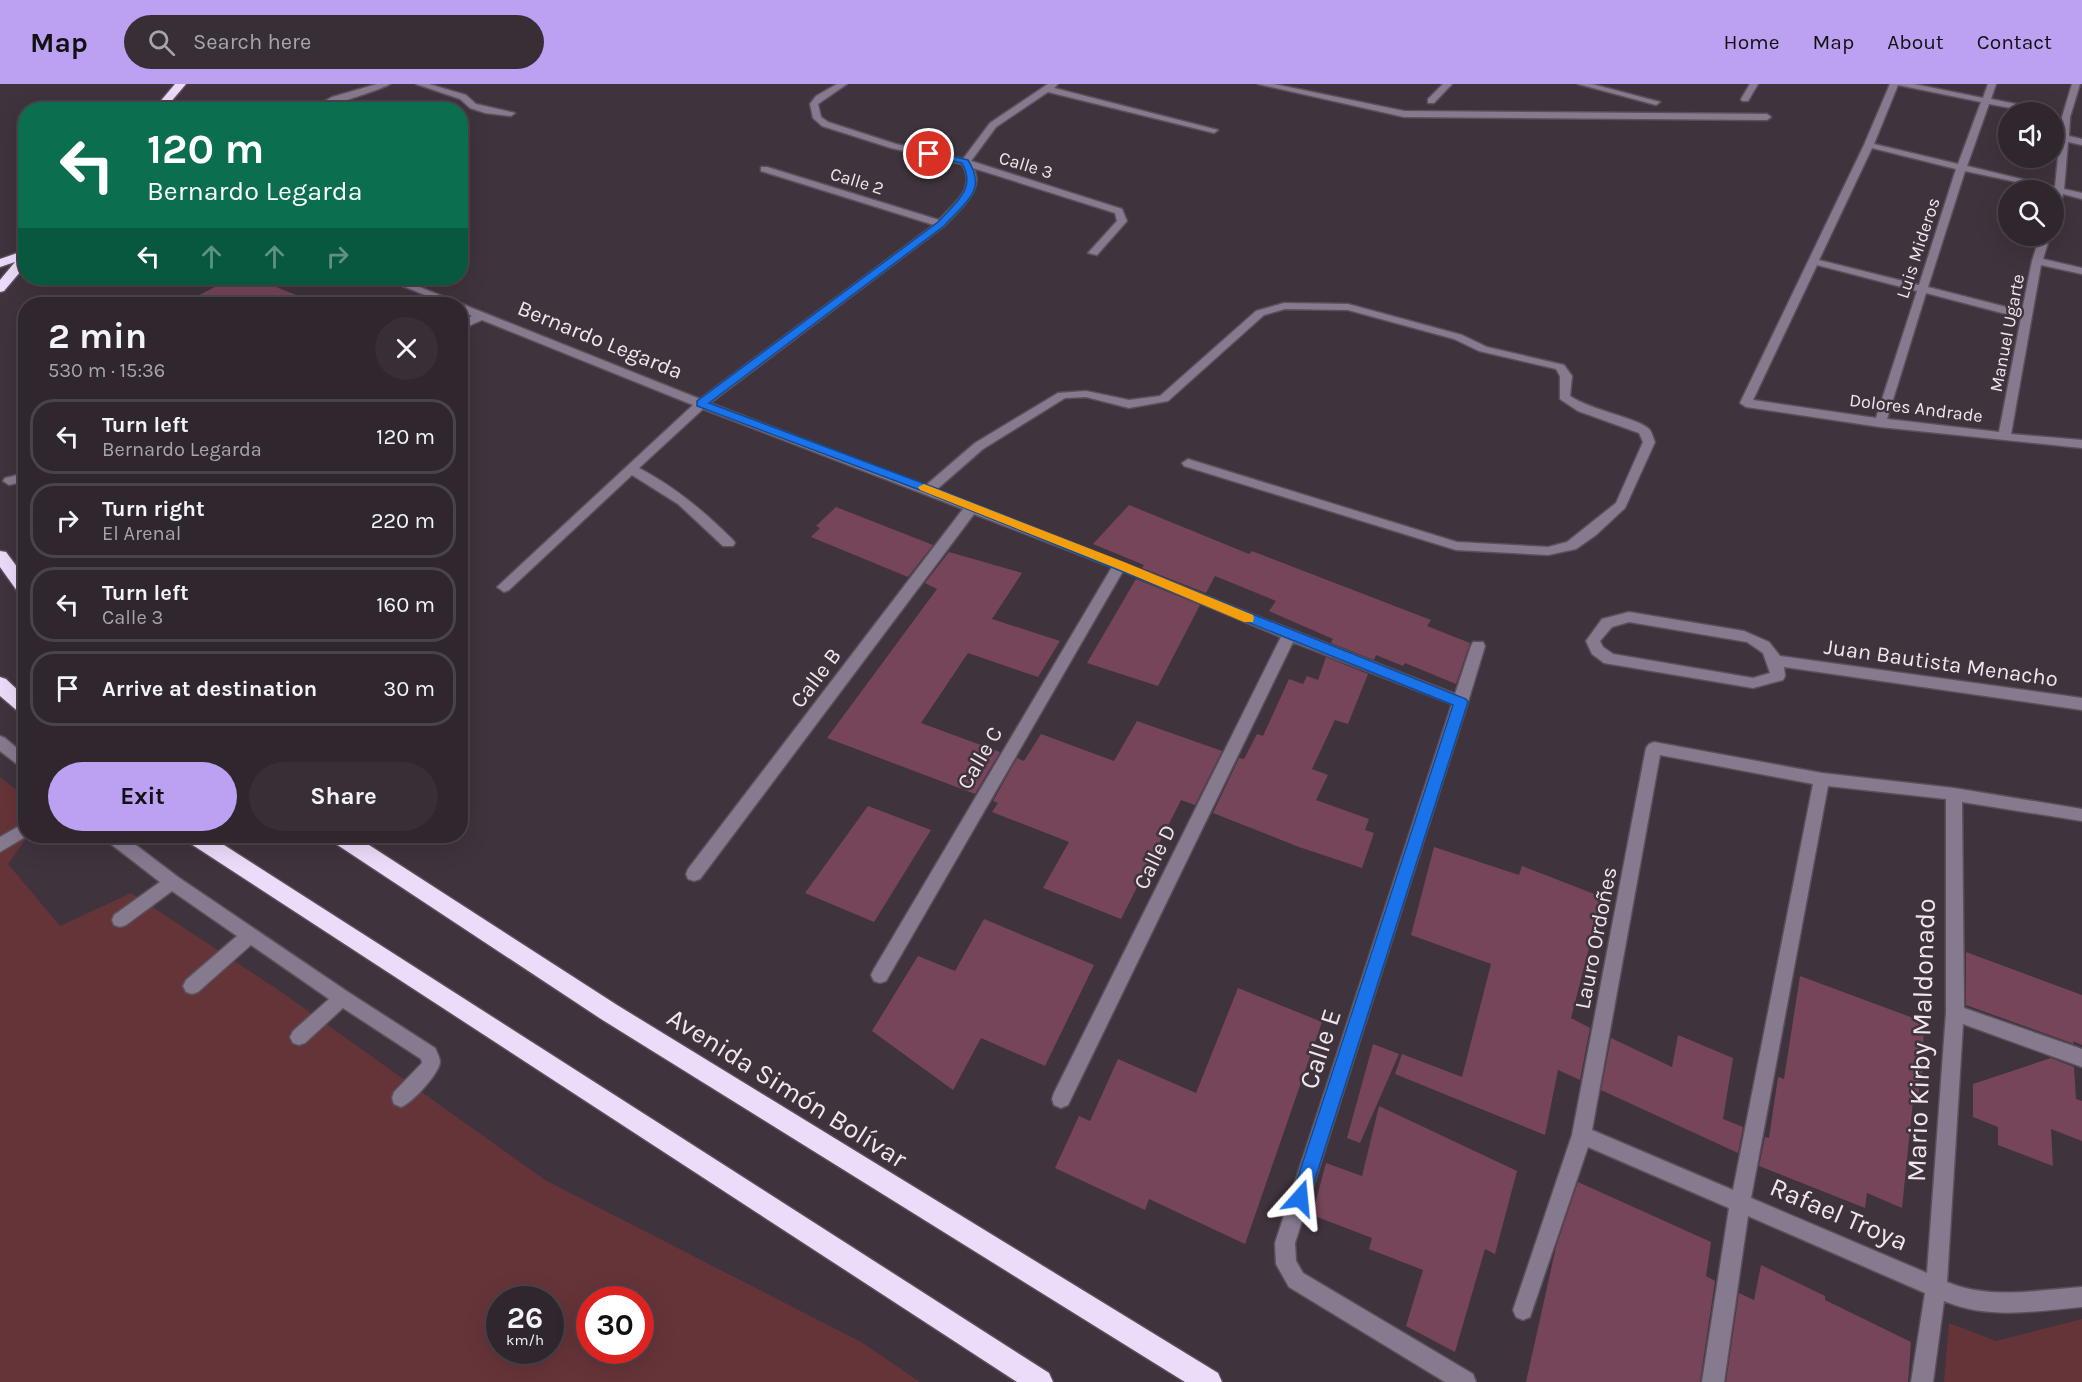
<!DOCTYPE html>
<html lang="en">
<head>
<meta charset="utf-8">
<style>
  body { margin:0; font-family:Karla,sans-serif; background:#372e36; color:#f1f3f6; height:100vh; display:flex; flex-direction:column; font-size:22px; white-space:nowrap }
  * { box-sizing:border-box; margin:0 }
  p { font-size:20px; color:#a7a5aa }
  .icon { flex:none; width:33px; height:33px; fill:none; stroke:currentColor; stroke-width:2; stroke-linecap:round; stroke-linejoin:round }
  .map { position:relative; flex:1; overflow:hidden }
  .side { position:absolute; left:18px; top:213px; width:450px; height:546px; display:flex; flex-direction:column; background:#2f262e; border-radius:24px; box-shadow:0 6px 24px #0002,0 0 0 2px #4a434a }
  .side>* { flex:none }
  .guide { position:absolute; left:18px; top:18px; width:450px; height:183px; border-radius:24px; box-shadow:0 6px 24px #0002,0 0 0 2px #4a434a; background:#0b6e4f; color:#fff; overflow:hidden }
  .controls { position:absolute; left:1998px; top:18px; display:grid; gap:12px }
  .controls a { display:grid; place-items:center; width:66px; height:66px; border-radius:50%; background:#2f262e; box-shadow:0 6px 24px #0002,0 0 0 2px #4a434a; font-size:30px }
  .speed { position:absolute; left:486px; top:1202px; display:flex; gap:12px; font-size:30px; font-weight:700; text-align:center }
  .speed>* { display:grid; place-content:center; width:78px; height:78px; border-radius:50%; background:#2f262e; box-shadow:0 6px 24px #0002,0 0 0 2px #4a434a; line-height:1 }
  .speed small { font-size:15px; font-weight:400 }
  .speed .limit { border:9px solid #d22; background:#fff; color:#111 }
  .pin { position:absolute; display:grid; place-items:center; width:51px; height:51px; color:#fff; margin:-26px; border:3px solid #fff; border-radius:50%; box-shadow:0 2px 6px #0007 }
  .me { position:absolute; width:66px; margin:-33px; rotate:18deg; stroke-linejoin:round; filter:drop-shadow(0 0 4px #0008) }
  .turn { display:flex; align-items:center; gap:21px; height:126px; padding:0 30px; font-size:27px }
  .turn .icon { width:78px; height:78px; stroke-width:2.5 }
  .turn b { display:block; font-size:42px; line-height:51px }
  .lanes { display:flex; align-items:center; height:57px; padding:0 30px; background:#0003; justify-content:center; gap:30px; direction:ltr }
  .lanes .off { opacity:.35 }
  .round { display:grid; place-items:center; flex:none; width:63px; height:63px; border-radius:32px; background:#372e36 }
  .summary { display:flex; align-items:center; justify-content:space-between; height:102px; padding:0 30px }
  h1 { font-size:36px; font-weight:700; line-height:45px }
  .button { display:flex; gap:12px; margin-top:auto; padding:12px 30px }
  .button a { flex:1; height:69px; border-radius:36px; background:#bca0f2; color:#111; font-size:24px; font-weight:700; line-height:69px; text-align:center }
  .button a+a { background:#372e36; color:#f1f3f6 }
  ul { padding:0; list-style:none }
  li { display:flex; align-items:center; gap:18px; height:75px; margin:0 12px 9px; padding:0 18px; border:3px solid #4a434a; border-radius:24px }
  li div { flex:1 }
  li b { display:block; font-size:22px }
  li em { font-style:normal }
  header { display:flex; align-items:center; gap:36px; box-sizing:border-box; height:84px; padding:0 30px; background:#bca0f2; color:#111 }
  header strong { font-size:28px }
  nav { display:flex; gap:33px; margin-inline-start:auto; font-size:21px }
  .search { width:420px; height:54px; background:#372e36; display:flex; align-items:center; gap:15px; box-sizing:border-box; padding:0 21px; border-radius:33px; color:#a7a5aa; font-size:22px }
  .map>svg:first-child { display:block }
</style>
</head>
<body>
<header>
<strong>Map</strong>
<div class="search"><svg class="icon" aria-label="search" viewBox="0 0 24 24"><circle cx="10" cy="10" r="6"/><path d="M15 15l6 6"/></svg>Search here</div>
<nav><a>Home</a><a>Map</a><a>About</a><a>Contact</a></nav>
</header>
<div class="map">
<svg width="2082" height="1298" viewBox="0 0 2082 1298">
  <rect width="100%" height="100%" fill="#3f333d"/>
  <!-- green -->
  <g fill="#653439" fill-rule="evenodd">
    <path d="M0,693l25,20 1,39h2l-20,28 52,62 71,-33 149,98 265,189 316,162 59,40h-920zM500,1215h50v51h-50zM590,1215h50v51h-50z"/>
    <path d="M2082,1235v63h-138l5,-59 47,18z"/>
  </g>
  <!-- building -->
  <g fill="#77455a">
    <path d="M232,194h22l64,26h-136z"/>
    <path d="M1129,421l120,49 3,-3 179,69 -4,6 43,17 -14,41 -51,-21 -2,3 -27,-11 -2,5 -43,-17 2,-4 -64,-28 7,-10 -61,-25 -9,17 -64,-25 2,-3 -51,-21z"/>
    <path d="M836,423l97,38 -25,32 -97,-40 9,-9 -4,-2z"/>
    <path d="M949,468l73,21 -30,46 68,22 -22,36 -70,-24 -47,70 79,29 -25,42 -148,-56 110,-149 -12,-6z"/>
    <path d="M1136,495l64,26 -42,81 -71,-23z"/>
    <path d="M1326,573l42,17 -20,50 -13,-4 -23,49 16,6 -12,25 53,19 -4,11 9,3 -12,35 -63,-21 -86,-34 26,-55 5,1 13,-25 6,2 26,-57 14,5 4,-8 11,4z"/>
    <path d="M1137,637l85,30 -27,54 -14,-5 -60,119 -78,-31 26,-46 -77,-30 6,-9 -5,-2 24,-43 7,3 17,-27 73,27z"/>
    <path d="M868,722l63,24 -57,92 -69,-29z"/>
    <path d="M1434,763l85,28 3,-9 80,31 -31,121 19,10 -10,52 -22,-10 -13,65 -150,-61 7,-20 60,23 29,-113 -80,-29z"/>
    <path d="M984,835l110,46 -49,101 -64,-28 -28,52 -81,-59 46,-75 37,15z"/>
    <path d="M1966,868l116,43v50l-9,-4 1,3 -108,-39z"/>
    <path d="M1800,892l124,46 -2,56 -2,-1 -2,26 -5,-2 -11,107 -35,-15 -2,15 -106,-42 6,-29 4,1 9,-61 6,2z"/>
    <path d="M1238,904l84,34 -77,222 -96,-45 -4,11 -90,-42 24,-52 11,5 28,-62 78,34z"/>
    <path d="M1678,951l55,23 -10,61 20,8 -5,26 -137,-63 10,-52 61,29z"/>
    <path d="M1373,960l26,10 -39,89 -13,-5z"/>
    <path d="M2051,974l23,9 2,32 6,2v40l-31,-12 2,37 -55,-21v-18l-25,-10v-33z"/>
    <path d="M1379,1022l138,65 -22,83 -10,-5 -30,103 -49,-26 17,-56 -54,-21 3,-11 -60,-23 14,-52 36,13z"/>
    <path d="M1578,1098l133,60 -5,34 9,5 -15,101h-174l30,-135z"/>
    <path d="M1761,1181l64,31v4l86,42 -3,40h-182l13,-89 15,7z"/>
  </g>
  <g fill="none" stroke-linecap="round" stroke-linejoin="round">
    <!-- minor casing -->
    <g stroke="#5b5059" stroke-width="3">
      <g id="minor">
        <path d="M377,0h13c-7,5 -72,26 -81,26l23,-13z"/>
        <path d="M416,0h13l37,11 10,9 39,9 -4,3 -26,-3 -15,-5 -10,-9z"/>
        <path d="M837,0h10l-29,20 3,13 7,5 68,22 67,15 27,-36 58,-39h10l-4,4 164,42 -4,3 -166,-41 -52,35 -25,34 151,48 5,12 -30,34 -9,-2 29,-32 -2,-8 -142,-45c13,21 -15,43 -29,58l-234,177 215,83 50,-43 83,-50 28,-2 43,9 31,-4 96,-85 28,-8 64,1 114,31 25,12 77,18 8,11 -2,20c20,14 68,22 79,33 3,3 4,9 6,13l-30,66 -29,27 -20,14 -28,6 -92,-5 -272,-84 -2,-3 6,-4 269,83 91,5 19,-5 49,-39 27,-61 -4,-9 -61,-22 -18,-12v-23l-4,-7 -77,-18 -25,-12 -106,-29 -63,-1 -21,6 -96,86 -39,7 -43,-11 -21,1 -82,51 -47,41c173,66 346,137 519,204l16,-48 2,-4h10l2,4 -17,56 -173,541 1,18 7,12 170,101 3,8h-31l-156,-95 -13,-23 -1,-21 177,-539 -159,-62 -225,463 -7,3 -7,-3 -2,-6 2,-6 227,-456 -158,-66 -237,410 -6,2 -6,-2 -3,-6 3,-6 238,-402 -138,-53 -274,365 -6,2 -6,-2 -2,-5 2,-5 275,-360 -260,-100 -64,59c36,19 65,43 94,72l2,3 -2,3h-10l-45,-42 -46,-29 -123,115 -5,2 -7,-5 196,-182 -211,-85 -22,10v-8l12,-6 -12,-5v-7h-13l-49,-20 9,-2 293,117 234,-174 -173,-54v-4h6l172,53c16,-18 38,-32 23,-56l-71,-16 -69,-22 -9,-8 -3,-14 6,-8z"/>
        <path d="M1258,0h16l130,27 363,3 4,3 -4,3 -363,-3z"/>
        <path d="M1443,0h9l-18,19h-6v-4z"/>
        <path d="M1578,0h14l68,18 -4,3z"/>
        <path d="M1750,0h8l-10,17h-6l-1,-2z"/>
        <path d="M1890,0h24l69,14 5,-14h8l-5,15 55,11 1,2h-15l-43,-8 -22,62 88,21 7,-70 10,-33h8l-10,33 -1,19 13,3v6l-14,-3 -4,47 18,4v6l-19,-5 -4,15 -5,3v-22l-89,-19 -37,116 94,24 10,-50 8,-25h10l-7,23 39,9v6l-41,-9 -30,169 71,6v8l-202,-21 -134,-20 -6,-4 124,-258zM1898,1l83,17 -23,62 -84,-20zM1872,64l84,21 -37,116 -100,-25zM1817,181l100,26 -41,127 -123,-18zM1926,209l95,25 -22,114 -112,-13z"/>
        <path d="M26,389v8l-17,4 -6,-4 2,-3z"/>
        <path d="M1629,528l115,19 25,11 11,14 302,42v12l-298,-43 1,9 -2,4 -30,8 -149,-25 -12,-9 -6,-13 16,-22zM1629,538l118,20 16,11 7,20 -17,5 -140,-24 -10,-7 -3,-6 12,-14z"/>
        <path d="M0,652l5,2 21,18v15l-26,-20z"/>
        <path d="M1654,658l168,31 132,15 128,21v12l-120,-19 2,206 118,41v18l-119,-43 -16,258c42,18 90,8 135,5v20c-46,4 -94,13 -138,-6l-11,81h-22l14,-89 -177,-77 -24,166h-22l27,-174 -141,-61 -58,170 -7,3 -7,-3 -3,-7 59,-175 74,-387 3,-4zM1660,671l153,29 -80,406 -141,-60zM1828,702l118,13v214l-19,260 -176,-75z"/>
        <path d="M26,738v14h1l-27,16v-15z"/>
        <path d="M105,752h19l54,41 170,115 87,56c2,4 5,10 5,14 -1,12 -28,41 -39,45l-7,-3 -2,-6 2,-6 28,-29 -1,-4 -78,-51 -38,35 -6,2 -6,-2 -3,-6 3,-6 36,-32 -78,-54 -53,47 -6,2 -6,-2 -3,-6 3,-6 51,-44 -65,-45 -46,34 -6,2 -6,-2 -2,-5 2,-5 46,-33 -53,-41z"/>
      </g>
    </g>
    <!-- highway casing -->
    <g stroke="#5b5059" stroke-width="3">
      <g id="highway">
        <path d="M175,0h11l-22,26h-11z"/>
        <path d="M26,166v15l-22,26 -4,1v-12l15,-18 -15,5v-8z"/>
        <path d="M0,467l6,1 20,27v18l-6,-2 -20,-28z"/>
        <path d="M0,593l6,2 20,19v17l-6,-2 -20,-17z"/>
        <path d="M185,752h25l839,537 4,9h-36l-829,-540z"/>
        <path d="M330,752h25l262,169 601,368 4,9h-37l-584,-363 -268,-177z"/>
      </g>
    </g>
    <!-- minor -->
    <use href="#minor" fill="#867a8f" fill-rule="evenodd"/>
    <!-- highway -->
    <use href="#highway" fill="#eddbfa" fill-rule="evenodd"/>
  </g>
  <!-- route -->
  <path fill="#1a73e8" stroke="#114b97" stroke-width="1.5" d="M929,67l39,9c20,31 -4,43 -24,66l-235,177 224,84 533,212 2,3 -159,496 -3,7 -6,2 -7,-2 -2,-7 162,-493 -528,-213 -228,-86v-5l241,-179c17,-19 39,-33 24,-59l-36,-7v-4z"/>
  <!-- slow -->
  <path fill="#f59e0b" d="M924,400l200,78 129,53 1,3 -1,4h-9l-128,-54 -196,-78 -2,-3z"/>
  <g text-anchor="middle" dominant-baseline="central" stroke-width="5" stroke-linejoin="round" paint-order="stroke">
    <!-- far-street labels -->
    <g font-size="18" fill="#efe7ed" stroke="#3f333d">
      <text transform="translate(1026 81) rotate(17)">Calle 3</text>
      <text transform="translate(857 97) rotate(17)">Calle 2</text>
      <text transform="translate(1918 164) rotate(-72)">Luis Mideros</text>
      <text transform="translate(2007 249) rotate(-79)">Manuel Ugarte</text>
      <text transform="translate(1916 324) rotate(7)">Dolores Andrade</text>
    </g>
    <!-- street labels -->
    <g font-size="22" fill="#efe7ed" stroke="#3f333d">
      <text transform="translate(600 256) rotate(22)">Bernardo Legarda</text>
      <text transform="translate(1941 579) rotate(8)">Juan Bautista Menacho</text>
      <text transform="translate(816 594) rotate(-53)">Calle B</text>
      <text transform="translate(980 674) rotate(-60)">Calle C</text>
      <text transform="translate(1155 773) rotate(-64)">Calle D</text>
      <text transform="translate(1596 854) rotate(-79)">Lauro Ordoñes</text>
    </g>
    <!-- near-street labels -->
    <g font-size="27" fill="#efe7ed" stroke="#3f333d">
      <text transform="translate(1921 956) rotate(-88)">Mario Kirby Maldonado</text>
      <text transform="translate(1320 965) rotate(-72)">Calle E</text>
      <text transform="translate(787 1004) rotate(32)">Avenida Simón Bolívar</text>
      <text transform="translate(1839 1130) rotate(23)">Rafael Troya</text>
    </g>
  </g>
</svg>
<div class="controls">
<a><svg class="icon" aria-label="sound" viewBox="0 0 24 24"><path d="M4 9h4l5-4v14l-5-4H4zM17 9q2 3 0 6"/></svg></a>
<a><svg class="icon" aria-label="search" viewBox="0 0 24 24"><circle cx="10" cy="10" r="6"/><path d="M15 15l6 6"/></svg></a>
</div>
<div class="speed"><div>26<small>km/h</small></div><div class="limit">30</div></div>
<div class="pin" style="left:929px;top:70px;background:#d93025"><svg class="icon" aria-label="arrive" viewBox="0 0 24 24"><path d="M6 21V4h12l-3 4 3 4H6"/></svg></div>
<svg class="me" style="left:1300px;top:1114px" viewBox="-20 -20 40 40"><path d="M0-17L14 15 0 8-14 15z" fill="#1a73e8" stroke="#fff" stroke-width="4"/></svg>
<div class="guide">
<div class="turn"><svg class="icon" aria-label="left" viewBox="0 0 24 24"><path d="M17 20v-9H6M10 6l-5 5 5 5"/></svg><div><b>120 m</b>Bernardo Legarda</div></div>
<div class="lanes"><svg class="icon" aria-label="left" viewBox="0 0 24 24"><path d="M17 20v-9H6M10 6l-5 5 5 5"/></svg><svg class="icon off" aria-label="ahead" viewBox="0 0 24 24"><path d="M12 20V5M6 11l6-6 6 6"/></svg><svg class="icon off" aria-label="ahead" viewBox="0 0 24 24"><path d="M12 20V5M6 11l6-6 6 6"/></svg><svg class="icon off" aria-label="right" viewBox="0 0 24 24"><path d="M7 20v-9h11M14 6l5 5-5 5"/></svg></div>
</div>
<section class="side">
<div class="summary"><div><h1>2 min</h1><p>530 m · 15:36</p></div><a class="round"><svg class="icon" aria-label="close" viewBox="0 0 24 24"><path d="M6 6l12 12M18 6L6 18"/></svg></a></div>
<ul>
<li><svg class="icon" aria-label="left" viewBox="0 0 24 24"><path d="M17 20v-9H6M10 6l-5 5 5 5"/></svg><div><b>Turn left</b><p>Bernardo Legarda</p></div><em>120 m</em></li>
<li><svg class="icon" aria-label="right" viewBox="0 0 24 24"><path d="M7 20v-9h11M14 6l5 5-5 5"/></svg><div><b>Turn right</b><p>El Arenal</p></div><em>220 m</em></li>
<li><svg class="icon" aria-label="left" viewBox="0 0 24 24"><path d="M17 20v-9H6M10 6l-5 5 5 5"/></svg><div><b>Turn left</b><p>Calle 3</p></div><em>160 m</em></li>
<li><svg class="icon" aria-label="arrive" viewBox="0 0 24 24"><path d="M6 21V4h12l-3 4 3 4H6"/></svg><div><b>Arrive at destination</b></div><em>30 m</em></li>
</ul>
<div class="button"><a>Exit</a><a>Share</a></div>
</section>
</div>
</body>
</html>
